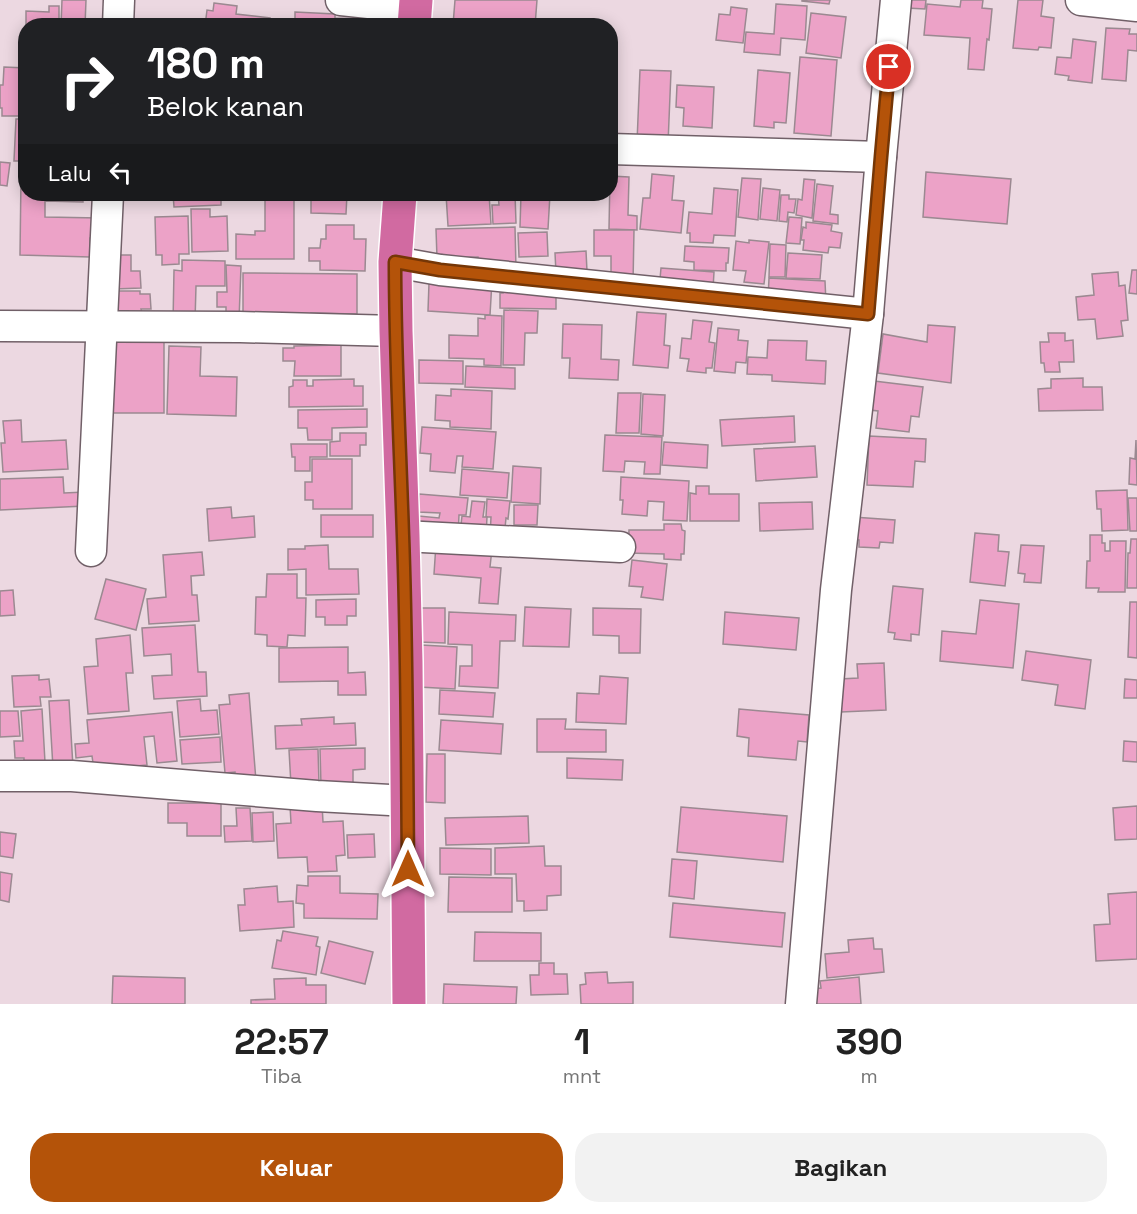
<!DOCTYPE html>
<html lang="id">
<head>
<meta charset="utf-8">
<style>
  body { margin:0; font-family:"Space Grotesk",sans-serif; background:#f2f2f2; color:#222; height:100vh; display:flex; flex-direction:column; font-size:22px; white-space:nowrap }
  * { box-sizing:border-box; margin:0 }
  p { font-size:20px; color:#767676 }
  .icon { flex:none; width:33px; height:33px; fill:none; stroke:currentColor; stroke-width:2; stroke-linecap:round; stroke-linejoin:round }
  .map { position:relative; height:1004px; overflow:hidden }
  .details { display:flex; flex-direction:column; background:#fff; flex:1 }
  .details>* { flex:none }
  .top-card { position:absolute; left:18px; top:18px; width:600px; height:183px; border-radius:24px; box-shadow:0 3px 15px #0003; background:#202124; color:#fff; overflow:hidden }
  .pin { position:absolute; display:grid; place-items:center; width:51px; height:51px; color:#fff; margin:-26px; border:3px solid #fff; border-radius:50%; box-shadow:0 2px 6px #0007 }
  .me { position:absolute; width:66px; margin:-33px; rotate:0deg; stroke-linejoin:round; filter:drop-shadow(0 0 4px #0008) }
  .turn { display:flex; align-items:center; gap:21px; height:126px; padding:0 30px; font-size:27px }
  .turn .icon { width:78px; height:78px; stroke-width:2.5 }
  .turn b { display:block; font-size:42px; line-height:51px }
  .then { display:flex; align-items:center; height:57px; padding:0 30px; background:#0003; gap:12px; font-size:22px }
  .eta { display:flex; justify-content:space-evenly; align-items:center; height:102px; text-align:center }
  .eta b { font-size:36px; font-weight:600; line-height:42px }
  .primary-button { display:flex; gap:12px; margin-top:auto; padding:12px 30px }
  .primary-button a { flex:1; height:69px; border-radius:24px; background:#b45309; color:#fff; font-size:24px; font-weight:600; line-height:69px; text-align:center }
  .primary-button a+a { background:#f2f2f2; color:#222 }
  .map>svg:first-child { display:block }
</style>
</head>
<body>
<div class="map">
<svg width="1137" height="1004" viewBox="0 0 1137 1004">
  <rect width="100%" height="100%" fill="#ecd8e1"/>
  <!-- building -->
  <g fill="#eca2c7" stroke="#9b8991" stroke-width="1.5">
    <path d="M62,0h24l-1,26h-24z"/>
    <path d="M455,0h82l-2,26 -82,-1z"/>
    <path d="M802,0h28l-1,4 -27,-3z"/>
    <path d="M908,0h18l-1,9 -18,-1z"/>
    <path d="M961,0h22l-1,8 10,1 -3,31 -2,-1 -3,31 -16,-1 2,-31 -46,-3 3,-31 33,3z"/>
    <path d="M1018,0h25l-2,16 13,2 -3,30 -12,-1 -1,3 -25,-2z"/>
    <path d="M214,3l23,3 -1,8 34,4 -1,8h-64l2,-16 6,1z"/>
    <path d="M776,4l31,2 -2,34 -24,-2 -1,17 -36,-3 2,-20 28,2z"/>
    <path d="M49,6h10v20h-33v-15l23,1z"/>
    <path d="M731,7l16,2 -4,34 -27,-3 3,-26 11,1z"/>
    <path d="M295,12l40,2v4l27,1v7h-67z"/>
    <path d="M811,13l35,4 -5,41 -35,-5z"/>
    <path d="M1106,28l24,1 -1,5h8v17l-9,-1 -2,31 -24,-2z"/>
    <path d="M1073,39l23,3 -4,41 -24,-3 1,-4 -14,-2 2,-17 14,1z"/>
    <path d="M800,57l37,3 -6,76 -37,-3z"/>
    <path d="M4,67l22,1v48h-24v-8h-2v-23h3z"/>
    <path d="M640,70l31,1 -3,73 -31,-2z"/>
    <path d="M758,70l32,3 -4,50 -12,-1v6l-20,-2z"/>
    <path d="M677,85l37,2 -2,41 -29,-2 1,-18 -8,-1z"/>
    <path d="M16,119h10v42h-12z"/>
    <path d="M0,162l10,1 -3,23 -7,-1z"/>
    <path d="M926,172l85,7 -4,45 -84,-7z"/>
    <path d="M652,174l22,2 -2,24 12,1 -3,32 -41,-4 3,-31h7z"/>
    <path d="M610,176l19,1 -1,38 9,1v14l-28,-1z"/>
    <path d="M21,178h5v16h57v8l-38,-1v16l54,1v21l-9,-1v19l-70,-2z"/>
    <path d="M742,178l19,1 -3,41 -20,-3z"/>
    <path d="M804,179l11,1 -3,38 -16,-3 2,-16 4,1z"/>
    <path d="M817,184l16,2 -3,28 8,1v9l-25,-3z"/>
    <path d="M714,188l24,2 -3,46 -21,-1 -1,8 -23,-1v-9h-3l2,-21 23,2z"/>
    <path d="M763,188l17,2 -3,31 -17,-2z"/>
    <path d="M173,194h48v11l-47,2z"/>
    <path d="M265,194h29v65h-58v-25l19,1v-4h10z"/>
    <path d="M311,194h36l-1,20 -35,-1z"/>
    <path d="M446,194h43l2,30 -43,2z"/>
    <path d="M498,194h17l1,29 -23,1 -1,-19h7z"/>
    <path d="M521,194h29l-2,35 -28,-2z"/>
    <path d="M781,195h8v4h7l-2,14 -6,-1 -1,10 -8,-1z"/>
    <path d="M191,209h19v8l17,-1 1,35 -36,1z"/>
    <path d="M188,216l1,38h-10v10l-17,1v-10h-6l-1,-38z"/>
    <path d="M789,217l13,1 -2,26 -14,-1z"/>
    <path d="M806,222l26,3 -1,6 11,2 -2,15 -11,-1 -1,6 -25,-3 1,-10h-3l2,-13 3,1z"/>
    <path d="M326,225h28v14h12l-1,32 -45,-1v-9h-11v-13h11l1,-9h5z"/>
    <path d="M515,227l1,42 -37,1 -1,-13 -41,1 -1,-29z"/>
    <path d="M594,230h40l-1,53h-22v-27h-17z"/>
    <path d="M547,232l1,24 -29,1 -1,-24z"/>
    <path d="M749,240l20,2 -5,42 -20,-2 2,-11 -13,-1 3,-29 13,2z"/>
    <path d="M770,244l16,1 -1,32h-16z"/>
    <path d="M685,246l44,2 -1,15h-2v8l-32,-1v-8l-10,-1z"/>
    <path d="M586,251l1,20 -31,2 -1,-20z"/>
    <path d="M788,253l34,2 -2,24 -34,-1z"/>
    <path d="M112,255h19v16h9l1,17 -27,1z"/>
    <path d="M182,260l43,1v25h-29l-1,36h-22l1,-52 8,1z"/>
    <path d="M226,265l15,1 -2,54 -13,-6v-7h-9v-15h10z"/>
    <path d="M661,268l53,4 -1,17 -53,-10z"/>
    <path d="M1132,270h5v24l-8,-1z"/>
    <path d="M1118,272l1,14 6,-1 3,35 -7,1 2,15 -26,3 -2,-20 -17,1 -2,-23 18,-2 -2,-21z"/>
    <path d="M243,273l114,1v40l-46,-1 2,10 -70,-10z"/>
    <path d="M769,278l56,3 1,22 -58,-4z"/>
    <path d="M492,281l-2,34 -62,-4 1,-28z"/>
    <path d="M503,286l53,8v15l-56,-1v-15h3z"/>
    <path d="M118,291h22v3h10l1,15h-10l2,10 -34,-3z"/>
    <path d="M504,310l34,1 -1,22h-12l-1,32h-21z"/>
    <path d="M637,312l29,2 -2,31 6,1 -2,22 -35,-3z"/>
    <path d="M485,315l17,1 -1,50 -17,-1v-6l-35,-1v-23l29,1v-18l7,1z"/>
    <path d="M693,320l19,2 -3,20 6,1 -3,25h-6v5l-19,-2 2,-12 -9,-1 2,-20 9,1z"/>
    <path d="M563,324l39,1 -1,34 18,1 -1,20 -49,-2 1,-20h-8z"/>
    <path d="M928,325l27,2 -4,56 -73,-10 5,-39 44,8z"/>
    <path d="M718,328l21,2 -1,10 10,1 -2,22 -10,-1 -1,11 -21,-2z"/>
    <path d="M1048,333h17v8l8,-1 1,22h-15l1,10h-15l-1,-9h-3l-1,-21h9z"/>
    <path d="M768,340l39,1 -1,19 20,1 -1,23 -53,-3v-6l-25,-1 1,-17 19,1z"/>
    <path d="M106,341l58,1v71h-58z"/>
    <path d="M341,345v31h-47l1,-15h-12v-13h11v-2z"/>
    <path d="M169,346l32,1 -1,29 37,1 -1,39 -69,-2z"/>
    <path d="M419,360l44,1v23l-44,-1z"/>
    <path d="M466,366l49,2v21l-50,-2z"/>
    <path d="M1083,378v9h19l1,23 -64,1 -1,-22 13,-1v-9z"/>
    <path d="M354,379v7h9v20l-74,1v-20l4,-1v-6h14v6h6v-6z"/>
    <path d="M874,381l49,6 -4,30 -8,-1 -2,16 -33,-4 2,-17 -8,-1z"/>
    <path d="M451,389l41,2 -1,38 -41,-2v-6l-15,-1 1,-25 15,1z"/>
    <path d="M618,393h23l-2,40h-23z"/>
    <path d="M643,394l22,1 -2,41 -22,-2z"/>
    <path d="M367,409v18l-35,1v12h-24l-1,-12h-9v-18z"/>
    <path d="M794,416l1,26 -73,4 -2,-26z"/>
    <path d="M21,420l1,22 44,-2 2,29 -65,3 -2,-29h4l-2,-22z"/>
    <path d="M422,427l74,5 -3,37 -31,-2 1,-11h-6l-2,17 -25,-2 1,-17 -11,-1z"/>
    <path d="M340,433h26v12h-6v11h-30v-14l10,-1z"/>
    <path d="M605,435l57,2 -2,37h-16l1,-12 -20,-1 -1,11 -21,-1z"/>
    <path d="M869,436l57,3 -1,23 -10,-1 -2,26 -46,-2z"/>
    <path d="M1136,440l1,45 -8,-1 1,-26 5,1z"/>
    <path d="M664,442l44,3 -1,23 -45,-3z"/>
    <path d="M291,444h36v13h-17v14h-15v-14h-3z"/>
    <path d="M815,446l2,31 -61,4 -2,-32z"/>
    <path d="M312,459h40v50h-39v-9h-8v-18h7z"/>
    <path d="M513,466l28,2 -1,36 -29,-2z"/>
    <path d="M462,469l47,4 -2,25 -47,-3z"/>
    <path d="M63,477l1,16 21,-1v14l-85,4v-31z"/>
    <path d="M621,477l68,4 -2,40 -24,-1 1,-18 -16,-1 -1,15 -25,-2 1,-14h-3z"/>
    <path d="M696,486h13v8h30v27h-49v-28l6,1z"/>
    <path d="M1127,490l1,40 -26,1 -1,-22h-4l-1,-18z"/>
    <path d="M419,494l49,4 -2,17h-7l-1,21 -40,-3 1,-17 20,2 1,-5 -22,-1z"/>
    <path d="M1128,498h9v33h-7z"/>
    <path d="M487,499l23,2 -2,18 -2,-1 -2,20 -14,-1 1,-20h-5z"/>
    <path d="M472,501l13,1 -2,15h4l-1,19 -26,-2 2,-18 8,1z"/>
    <path d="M812,502l1,27 -53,2 -1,-28z"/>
    <path d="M514,505h24l-1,20h-23z"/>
    <path d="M231,507l1,11 22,-2 1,21 -46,4 -2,-32z"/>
    <rect x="321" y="515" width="52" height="22"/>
    <path d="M853,517l42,3 -2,23 -13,-1 -1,6 -20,-1v-7l-10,-1z"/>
    <path d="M664,524h17l1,6 3,1 -1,23h-3v6l-17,-1v-5l-36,-1 1,-23h35z"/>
    <path d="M975,533l24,2 -1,16 11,1 -4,34 -35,-4z"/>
    <path d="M1090,535h12v8h3v8h5v-10h16l-1,51h-27l1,-4h-13l1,-27h3z"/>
    <path d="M1131,539h6v49h-10l1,-35h2z"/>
    <path d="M436,544l56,5 -2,18 11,1 -3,36 -19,-1 2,-25 -47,-4z"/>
    <path d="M328,545l1,24h29l1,25 -53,1v-26l-18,1v-21h17v-3z"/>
    <path d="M1021,545l23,1 -3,37 -17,-1 1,-8 -7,-1z"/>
    <path d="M202,552l2,23 -13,1 1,19h5l2,26 -50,3 -2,-25 19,-2 -3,-42z"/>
    <path d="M632,560l35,4 -4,36 -22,-3 2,-10 -14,-1z"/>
    <path d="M267,574h30v24h9l-1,38 -17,-1 -1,12 -20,-1v-11l-12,-1 1,-37h10z"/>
    <path d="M106,579l40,10 -10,41 -41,-11z"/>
    <path d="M893,586l30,3 -4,46 -8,-1v7l-17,-2 1,-6 -7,-1z"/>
    <path d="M13,590l2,25 -15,1v-25z"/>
    <path d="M356,599v17h-9v9h-22v-8h-9v-17z"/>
    <path d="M980,600l39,4 -6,64 -73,-7 2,-30 34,3z"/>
    <path d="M1130,602h7v56l-9,-1z"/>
    <path d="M525,607l46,2 -2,38 -46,-1z"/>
    <path d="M419,608h26v35l-26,-1z"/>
    <path d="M593,608l48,1 -1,44h-21v-17l-26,-1z"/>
    <path d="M449,612l67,3 -1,26h-15l-2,47 -39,-2 1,-20h12v-21l-24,-1z"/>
    <path d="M725,612l74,6 -3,32 -73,-6z"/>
    <path d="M195,625l3,47h8l1,24 -53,3 -2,-23 20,-1 -1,-21 -27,2 -2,-28z"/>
    <path d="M130,635l3,38h-7l3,38 -41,3 -4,-47 14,-1 -2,-27z"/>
    <path d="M421,645l36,2 -2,42 -36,-2z"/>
    <path d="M348,647v26l17,-1 1,23h-28v-14l-59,1v-34z"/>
    <path d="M1026,651l65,9 -6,49 -30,-4 3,-20 -36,-5z"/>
    <path d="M884,663l2,47 -45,2 -1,-33 18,-1 -1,-14z"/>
    <path d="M39,675v5l10,-1 2,18h-11l1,9 -27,1 -2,-31z"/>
    <path d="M600,676l28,2 -2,46 -50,-2 1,-29 22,1z"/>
    <path d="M1125,679l12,1v18h-13z"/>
    <path d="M440,690l55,3 -2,24 -54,-3z"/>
    <path d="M249,693l7,88 -21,1v-10l-10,1 -6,-68 11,-1 -1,-9z"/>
    <path d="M200,699l1,12 16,-1 2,24 -39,3 -3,-36z"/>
    <path d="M69,700l4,67 -20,1 -4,-67z"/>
    <path d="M42,709l3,53 -21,2v-6h-9l-1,-17h9l-2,-30z"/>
    <path d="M739,709l70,6 -2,27 -9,-1 -2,19 -48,-4 1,-18 -12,-2z"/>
    <path d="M0,711h18l2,25 -20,1z"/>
    <path d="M172,712l5,49 -20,2 -3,-27 -10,1 3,28 -53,5 -2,-14 -16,2 -1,-14 14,-1 -2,-23z"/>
    <path d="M334,717v7l21,-1 1,22 -80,4 -1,-23 27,-1 -1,-6z"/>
    <path d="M537,719h29l-1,10 41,1v22h-69z"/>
    <path d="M441,720l62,4 -2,30 -62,-4z"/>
    <path d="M220,737l1,25 -39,2 -2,-24z"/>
    <path d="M1124,741l13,1v20l-14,-1z"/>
    <path d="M365,748v21l-12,1v14l-32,1 -1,-36z"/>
    <path d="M318,749l1,35 -28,1 -2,-35z"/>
    <path d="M427,754h18v49l-19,-1z"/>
    <path d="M567,758l56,2 -1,20 -55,-2z"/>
    <path d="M168,803h53v33h-34v-13h-19z"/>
    <path d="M322,804l1,18 20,-1 2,34 -9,1 1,15 -29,1 -1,-15 -29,1 -2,-34 15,-1 -1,-17z"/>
    <path d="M1137,806v33l-22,1 -2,-32z"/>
    <path d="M681,807l106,9 -4,46 -106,-10z"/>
    <path d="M236,808h14l2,33 -27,1 -1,-16h13z"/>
    <path d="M273,812l1,29 -21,1 -1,-29z"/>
    <path d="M528,816l1,27 -83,2 -1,-27z"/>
    <path d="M0,832l16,2 -3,24 -13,-2z"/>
    <path d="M374,834l1,23 -27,1 -1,-23z"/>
    <path d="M544,846l1,20h16v29l-14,1v14l-23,1v-10h-7l-1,-27h-21v-26z"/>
    <path d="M440,848l51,1v26l-51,-1z"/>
    <path d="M672,859l25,2 -3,38 -25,-3z"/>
    <path d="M0,872l12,2 -3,28 -9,-2z"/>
    <path d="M308,876h32v17l38,1 -1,25 -73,-1v-14l-8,-1 1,-18 11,1z"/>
    <path d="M449,877l63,1v34h-64z"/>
    <path d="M277,886l1,16 15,-1 1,26 -54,4 -2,-26h7l-1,-16z"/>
    <path d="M1137,892v67l-41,2 -2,-36 16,-1 -2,-30z"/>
    <path d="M673,903l112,10 -3,34 -112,-10z"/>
    <path d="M283,931l35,6 -2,9 4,1 -4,28 -44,-7 5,-28 4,1z"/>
    <path d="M475,932l66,1v28h-67z"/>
    <path d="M873,938l1,11h8l2,23 -57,6 -2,-24 24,-2 -1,-12z"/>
    <path d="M329,941l44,11 -8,32 -44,-11z"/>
    <path d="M539,963h15v11h13l1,20 -37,1 -1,-20h9z"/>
    <path d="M607,972l1,11 25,-1v22h-52l-1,-19 6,-1 -1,-11z"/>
    <path d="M113,976l72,2v26h-73z"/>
    <path d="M859,977l2,27h-50l-1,-15 11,-1 -1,-7z"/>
    <path d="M306,978v7h20v19h-75v-4l24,-1 -1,-20z"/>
    <path d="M444,984l73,3 -1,17h-73z"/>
  </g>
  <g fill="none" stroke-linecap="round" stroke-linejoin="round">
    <!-- minor casing -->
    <g stroke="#716068" stroke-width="33">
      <g id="minor">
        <path d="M341,0l74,8"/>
        <path d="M1081,0l56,6"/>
        <path d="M118,26l1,-26"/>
        <path d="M610,149l271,8"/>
        <path d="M395,262l45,8 428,44"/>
        <path d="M0,326l240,1 156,4"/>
        <path d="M403,536l217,11"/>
        <path d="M91,551l17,-357"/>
        <path d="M0,776h72l245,20 91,5"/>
        <path d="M801,1004l35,-414 32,-276 13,-157 15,-157"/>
      </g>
    </g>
    <!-- highway casing -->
    <g stroke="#fff" stroke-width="36">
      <g id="highway">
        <path d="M414,26l2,-26"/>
        <path d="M400,194l-5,68 1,69 7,205 3,126 3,342"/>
      </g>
    </g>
    <!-- minor -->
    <use href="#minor" stroke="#fff" stroke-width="30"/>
    <!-- highway -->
    <use href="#highway" stroke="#d16aa1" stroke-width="33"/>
  </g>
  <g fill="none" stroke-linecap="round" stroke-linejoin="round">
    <!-- route casing -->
    <g stroke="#753606" stroke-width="15">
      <path id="route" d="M408,869c-1,-111 -1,-222 -5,-333 -3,-92 -8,-183 -8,-274l45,8 428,44 13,-157 8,-90"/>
    </g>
    <!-- route -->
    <use href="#route" stroke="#b45309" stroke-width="10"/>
  </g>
</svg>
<div class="pin" style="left:889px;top:67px;background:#d93025"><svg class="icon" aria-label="arrive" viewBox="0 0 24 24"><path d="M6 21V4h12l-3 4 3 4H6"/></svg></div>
<svg class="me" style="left:408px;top:869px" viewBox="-20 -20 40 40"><path d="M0-17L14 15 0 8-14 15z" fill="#b45309" stroke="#fff" stroke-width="4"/></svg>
<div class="top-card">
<div class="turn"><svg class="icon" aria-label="right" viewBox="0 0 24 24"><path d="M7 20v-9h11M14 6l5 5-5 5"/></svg><div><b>180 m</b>Belok kanan</div></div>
<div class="then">Lalu<svg class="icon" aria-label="left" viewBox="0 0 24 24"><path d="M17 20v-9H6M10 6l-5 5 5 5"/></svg></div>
</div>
</div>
<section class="details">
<div class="eta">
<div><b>22:57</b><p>Tiba</p></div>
<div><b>1</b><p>mnt</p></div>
<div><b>390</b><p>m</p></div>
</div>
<div class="primary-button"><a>Keluar</a><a>Bagikan</a></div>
</section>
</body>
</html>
